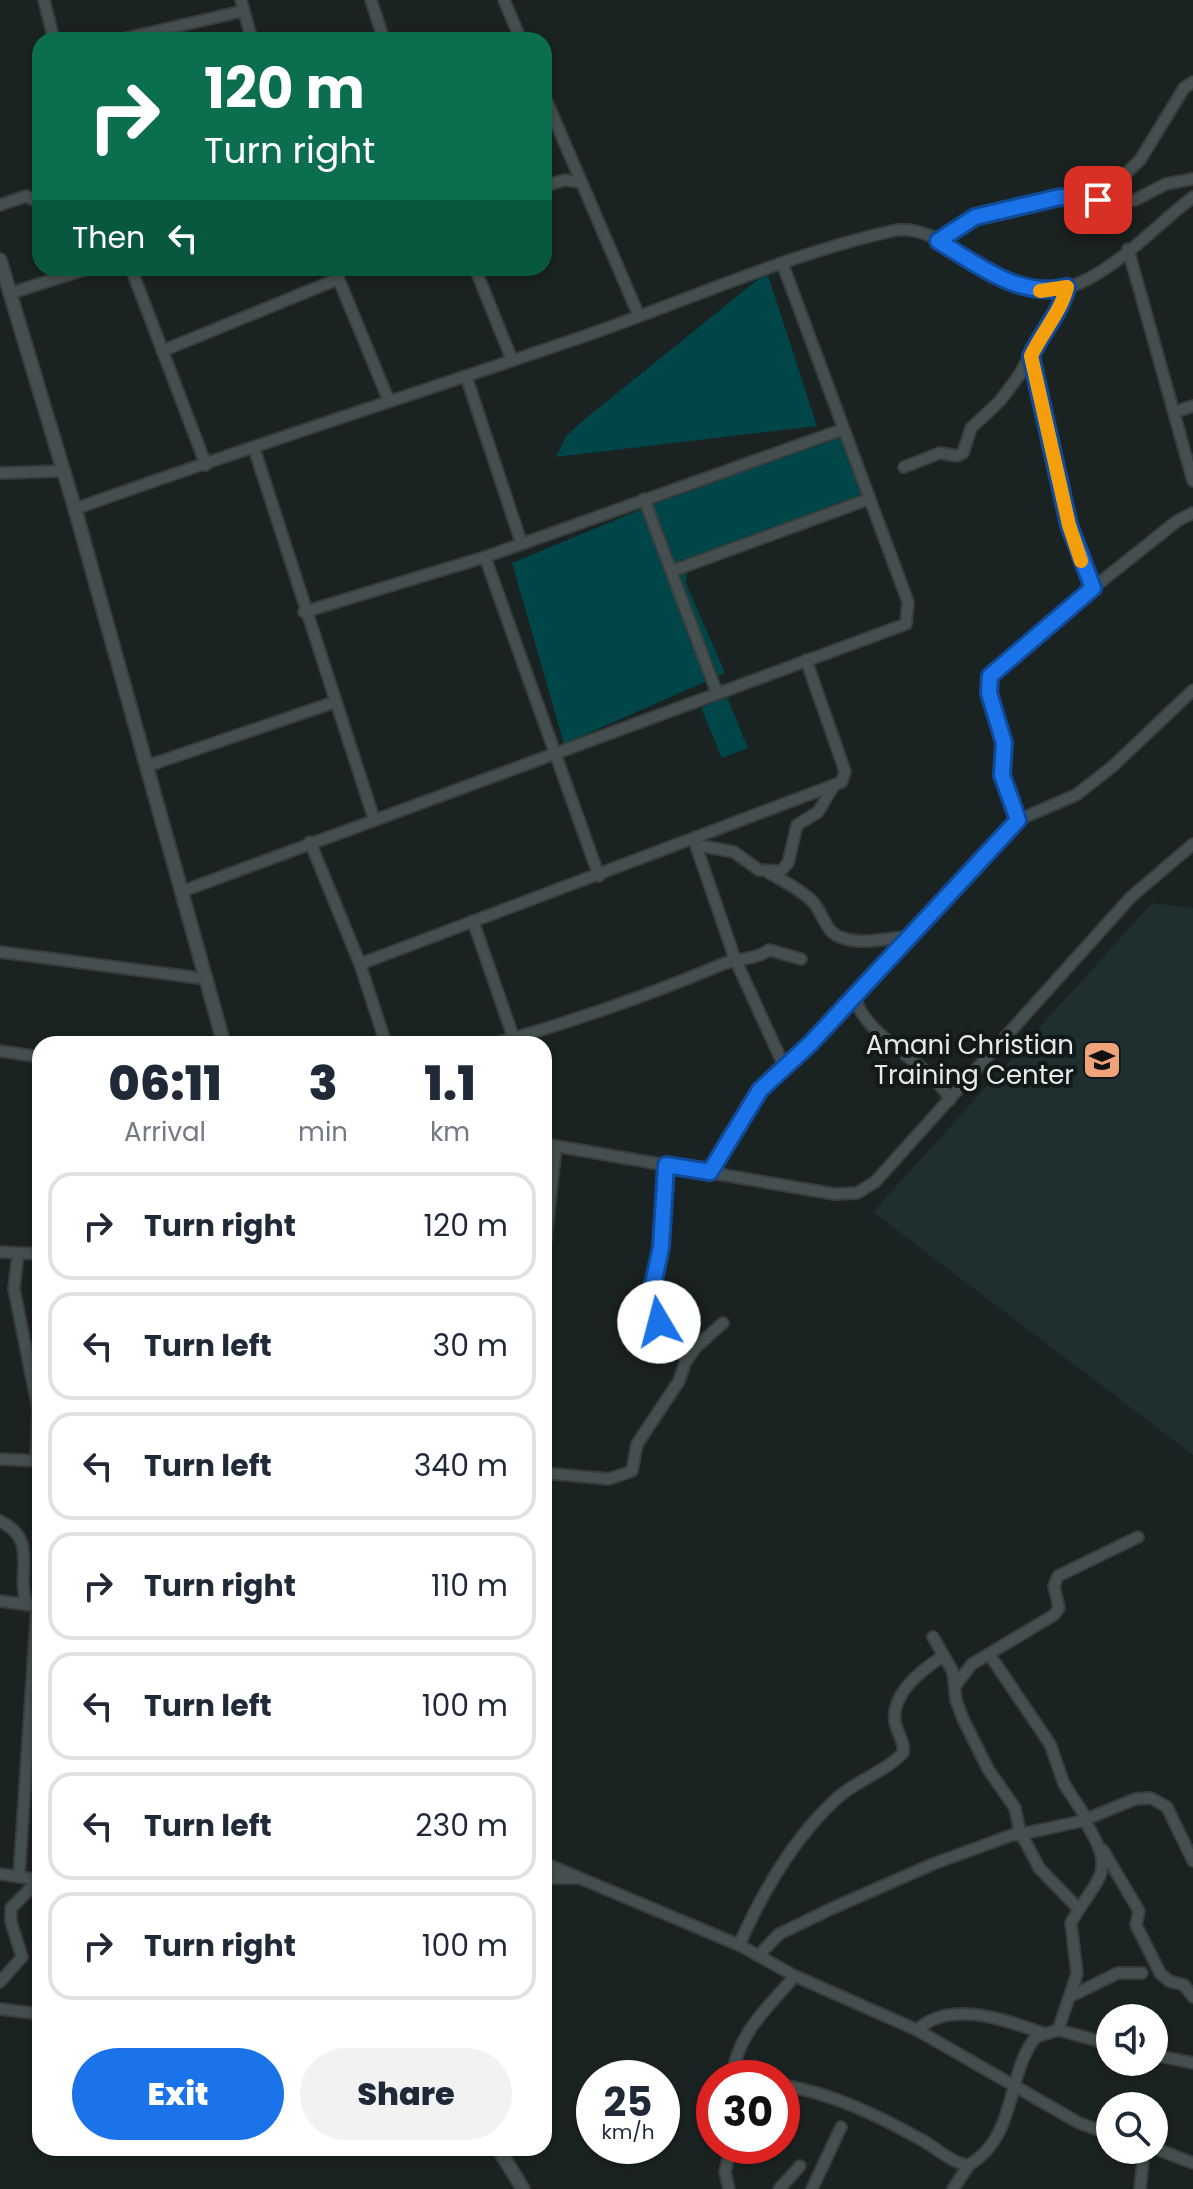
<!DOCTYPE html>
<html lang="en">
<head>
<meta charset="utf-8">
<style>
  body { margin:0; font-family:Poppins,sans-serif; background:#f2f2f3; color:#1f2937; height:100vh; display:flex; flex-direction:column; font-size:30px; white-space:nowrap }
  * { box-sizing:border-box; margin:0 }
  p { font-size:26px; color:#747a83 }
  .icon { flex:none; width:44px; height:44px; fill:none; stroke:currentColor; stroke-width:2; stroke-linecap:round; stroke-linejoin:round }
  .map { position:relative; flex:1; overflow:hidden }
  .panel { position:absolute; left:32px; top:1036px; width:520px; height:1120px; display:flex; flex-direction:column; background:#fff; border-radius:24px; box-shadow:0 2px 6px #0004 }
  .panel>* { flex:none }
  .hud { position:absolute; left:32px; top:32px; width:520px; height:244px; border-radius:24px; box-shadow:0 2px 6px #0004; background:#0b6e4f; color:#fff; overflow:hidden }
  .tools { position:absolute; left:1096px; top:2004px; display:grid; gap:16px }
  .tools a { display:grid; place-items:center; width:72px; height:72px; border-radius:50%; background:#fff; box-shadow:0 2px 6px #0004; font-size:40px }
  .speed { position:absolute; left:576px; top:2060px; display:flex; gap:16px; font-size:40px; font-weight:700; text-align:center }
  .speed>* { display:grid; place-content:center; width:104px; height:104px; border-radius:50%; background:#fff; box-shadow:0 2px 6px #0004; line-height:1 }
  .speed small { font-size:20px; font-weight:400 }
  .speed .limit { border:12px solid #d22; background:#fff; color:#111 }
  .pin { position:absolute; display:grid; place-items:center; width:68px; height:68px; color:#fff; margin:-34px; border-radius:16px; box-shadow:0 4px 12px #0006 }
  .me { position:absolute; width:88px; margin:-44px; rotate:352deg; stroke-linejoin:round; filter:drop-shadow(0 0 6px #0008) }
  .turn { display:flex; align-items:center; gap:28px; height:168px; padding:0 40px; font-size:36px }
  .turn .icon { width:104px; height:104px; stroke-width:2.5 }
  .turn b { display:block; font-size:56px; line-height:68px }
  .then { display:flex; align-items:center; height:76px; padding:0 40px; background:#0003; gap:16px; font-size:30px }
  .eta { display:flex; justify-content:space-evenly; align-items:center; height:136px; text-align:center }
  .eta b { font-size:48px; font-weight:800; line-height:56px }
  .cta { display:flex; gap:16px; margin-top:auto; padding:16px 40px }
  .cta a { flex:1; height:92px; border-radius:48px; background:#1a73e8; color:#fff; font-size:32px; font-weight:800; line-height:92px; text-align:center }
  .cta a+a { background:#f2f2f3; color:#1f2937 }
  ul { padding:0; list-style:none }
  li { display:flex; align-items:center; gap:24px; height:108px; margin:0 16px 12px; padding:0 24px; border:4px solid #e0e1e3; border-radius:24px }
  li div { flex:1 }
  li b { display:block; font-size:30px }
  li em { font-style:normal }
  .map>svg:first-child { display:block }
</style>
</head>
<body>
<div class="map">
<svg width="1193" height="2189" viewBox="0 0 1193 2189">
  <rect width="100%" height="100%" fill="#1b2222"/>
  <!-- built -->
  <path fill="#1f2e2f" d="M1152,903l41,5v547l-320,-243z"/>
  <!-- green -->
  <g fill="#004548">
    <path d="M767,272l50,154 -261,31 10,-21 20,-18z"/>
    <path d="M844,425l26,70 -183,66 -1,22 39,90 -161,71 -52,-181z"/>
    <path d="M727,697l21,51 -26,10 -21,-50z"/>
  </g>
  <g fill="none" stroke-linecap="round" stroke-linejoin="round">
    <!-- minor casing -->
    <g stroke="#373d3d" stroke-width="14">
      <g id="minor">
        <path d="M44,0l10,40"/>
        <path d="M241,0l11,40"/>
        <path d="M371,0l13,40"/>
        <path d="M504,0l17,40"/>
        <path d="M118,40l125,-29"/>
        <path d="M544,95l95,221"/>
        <path d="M544,186l21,-6 15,2"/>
        <path d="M1098,200l42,-40 44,-72 9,-6"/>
        <path d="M0,205l26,-9 14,7"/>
        <path d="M938,241l37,-24 85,-20 75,3 31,-16 27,-5"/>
        <path d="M1128,249l65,232"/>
        <path d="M131,268l75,197"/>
        <path d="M334,268l55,133"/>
        <path d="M475,268l37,92"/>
        <path d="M11,293l79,-25"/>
        <path d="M162,351l176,-72"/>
        <path d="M1031,356l38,169 24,63"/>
        <path d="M466,376l55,166"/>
        <path d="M1175,412l18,-6"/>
        <path d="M254,448l120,371"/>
        <path d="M904,467l36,-14 17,3 6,-3 8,-25 29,-27 20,-27 29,-55 10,-9 8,-23"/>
        <path d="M0,473l65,-2"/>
        <path d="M644,499l73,194"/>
        <path d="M75,509c166,-60 334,-113 501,-170 104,-35 208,-84 316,-108 61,-14 113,93 196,48 38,-20 71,-56 105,-82"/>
        <path d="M485,557l114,319"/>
        <path d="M672,571l197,-72"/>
        <path d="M304,612l181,-55 356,-127"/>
        <path d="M147,766l188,-64"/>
        <path d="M1018,820l-16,-45 2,-32 -15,-50 1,-17 103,-88 84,-67 16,-8"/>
        <path d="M694,840l41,119 49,107"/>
        <path d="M310,842l50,122 26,80"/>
        <path d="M696,845l38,7 25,18 22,1 7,-8 9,-38 21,-13 16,-27"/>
        <path d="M769,873c14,8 31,16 43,28 12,12 12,32 31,37 21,7 42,0 63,-1"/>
        <path d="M183,891l723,-267 2,-22 -125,-337"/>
        <path d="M473,921l42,121"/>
        <path d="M0,952l207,27"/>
        <path d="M360,964l482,-182 3,-11 -39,-111"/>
        <path d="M854,993c7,44 75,67 96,107"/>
        <path d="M493,1044c79,-22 154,-48 230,-80 17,-6 31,-4 46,-14l32,9"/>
        <path d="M0,1051l40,6"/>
        <path d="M544,1144l290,50 23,-1 18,-11 256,-285 62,-53"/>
        <path d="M710,1172l50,-82 50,-46 208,-224 58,-25 37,-29 80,-76"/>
        <path d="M0,1252l40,2"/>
        <path d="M18,1253l-4,36 24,120 -2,52"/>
        <path d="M544,1256l12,-110"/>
        <path d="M659,1322l-6,-37 8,-38 5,-82"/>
        <path d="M0,1459l40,2"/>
        <path d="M544,1473l65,6 23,-8 5,-27 42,-63 6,-18 11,-16 27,-24"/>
        <path d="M0,1521c40,20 15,50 27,84"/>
        <path d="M0,1601l30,4"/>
        <path d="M989,1654l61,90 14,40 23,35"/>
        <path d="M955,1686l17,-22 82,-49 5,-7 -5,-22 4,-10 80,-39"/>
        <path d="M1017,1835l65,-14 53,-22 16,-1 16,9 26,54"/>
        <path d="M1022,1835l17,33 40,41"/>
        <path d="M1103,1850l36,61 -3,14 24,48 9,8 15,4 9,12"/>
        <path d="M544,1863l195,82 56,31 122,54 162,93 31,11"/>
        <path d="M0,1874l40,6"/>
        <path d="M19,1877l18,-271"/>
        <path d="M544,1878h34"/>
        <path d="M739,1945c23,-52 55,-107 97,-146 20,-19 48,-26 67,-46 2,-13 -6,-19 -8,-31 -4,-29 27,-52 48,-66"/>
        <path d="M759,1955l20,-21 56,-27 98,-43 87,-32 -5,-24 -27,-39 -25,-50 -7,-19 -3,-28 -20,-35"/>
        <path d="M0,1982l22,-25 -11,-35v-14l28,-28"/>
        <path d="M1071,1996l47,-23h24"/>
        <path d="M0,2009l40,5"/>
        <path d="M917,2030c33,-31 88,-10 126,3"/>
        <path d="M1058,2030l19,-56 -6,-51c25,-47 49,-48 13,-103"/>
        <path d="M1154,2055l39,8"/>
        <path d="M741,2078l-8,-6c6,-40 37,-67 62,-96"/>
        <path d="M782,2085c49,8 95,30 138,54 16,8 30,24 49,26 49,-29 37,-93 67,-128l22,-7 52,14"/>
        <path d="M1154,2148l39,15"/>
        <path d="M729,2189l-4,-17 6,-26"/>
        <path d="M779,2189l21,-23"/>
        <path d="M812,2189l29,-62"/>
        <path d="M953,2189l16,-24"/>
        <path d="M1140,2189l4,-39"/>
      </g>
    </g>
    <!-- tertiary casing -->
    <g stroke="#373d3d" stroke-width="16">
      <g id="tertiary">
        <path d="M0,260l75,249 149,535"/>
        <path d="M498,2148l25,41"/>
      </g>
    </g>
    <!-- minor -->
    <use href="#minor" stroke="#464f4f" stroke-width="10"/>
    <!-- tertiary -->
    <use href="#tertiary" stroke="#464f4f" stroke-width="12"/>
  </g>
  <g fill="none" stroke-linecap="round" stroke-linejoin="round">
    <!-- route casing -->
    <g stroke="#114b97" stroke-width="20">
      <path id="route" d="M659,1322l-6,-37 8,-38 5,-82 44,7 50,-82 50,-46 208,-224 -16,-45 2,-32 -15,-50 1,-17 103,-88 -24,-63 -38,-169c11,-24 30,-44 36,-69 -48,12 -90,-23 -129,-46l37,-24 85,-20 38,3"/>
    </g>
    <!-- route -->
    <use href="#route" stroke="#1a73e8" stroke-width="14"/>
    <!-- slow -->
    <path stroke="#f59e0b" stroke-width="14" d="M1040,291l27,-4c-6,25 -25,45 -36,69l38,169 12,36"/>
  </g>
  <!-- icons -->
  <defs>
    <g id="university-square" transform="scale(2)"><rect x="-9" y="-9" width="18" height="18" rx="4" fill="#f0a279" stroke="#121919"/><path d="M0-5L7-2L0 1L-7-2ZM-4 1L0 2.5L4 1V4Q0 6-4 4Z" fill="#111"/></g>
  </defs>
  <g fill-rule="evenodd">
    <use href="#university-square" x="1102" y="1060"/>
  </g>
  <g text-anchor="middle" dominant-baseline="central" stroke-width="8" stroke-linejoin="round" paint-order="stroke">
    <!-- poi labels -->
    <g font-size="26" fill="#e5eaea" stroke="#121919" text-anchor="end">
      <text x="1074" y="1045">Amani Christian<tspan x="1074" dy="30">Training Center</tspan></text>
    </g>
  </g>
</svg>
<div class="tools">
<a><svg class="icon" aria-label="sound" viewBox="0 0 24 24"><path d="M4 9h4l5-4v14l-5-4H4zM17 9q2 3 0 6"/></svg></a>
<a><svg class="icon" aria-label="search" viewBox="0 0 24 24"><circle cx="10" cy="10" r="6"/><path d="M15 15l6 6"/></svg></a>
</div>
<div class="speed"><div>25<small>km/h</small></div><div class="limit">30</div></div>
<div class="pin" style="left:1098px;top:200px;background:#d93025"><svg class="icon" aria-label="arrive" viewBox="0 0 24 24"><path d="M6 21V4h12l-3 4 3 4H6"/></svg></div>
<svg class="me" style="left:659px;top:1322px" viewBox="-20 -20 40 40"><circle r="19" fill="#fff"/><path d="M0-13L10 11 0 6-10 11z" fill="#1a73e8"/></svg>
<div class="hud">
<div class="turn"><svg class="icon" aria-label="right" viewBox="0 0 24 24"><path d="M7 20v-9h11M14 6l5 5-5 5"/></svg><div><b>120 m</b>Turn right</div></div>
<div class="then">Then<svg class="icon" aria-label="left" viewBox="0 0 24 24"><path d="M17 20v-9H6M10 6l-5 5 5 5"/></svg></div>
</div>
<section class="panel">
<div class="eta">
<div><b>06:11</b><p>Arrival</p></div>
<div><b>3</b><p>min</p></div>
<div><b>1.1</b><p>km</p></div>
</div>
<ul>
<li><svg class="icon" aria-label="right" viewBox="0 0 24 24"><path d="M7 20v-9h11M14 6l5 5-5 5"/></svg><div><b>Turn right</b></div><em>120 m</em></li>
<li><svg class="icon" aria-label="left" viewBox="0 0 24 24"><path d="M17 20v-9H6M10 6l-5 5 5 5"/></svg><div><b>Turn left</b></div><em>30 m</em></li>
<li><svg class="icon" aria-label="left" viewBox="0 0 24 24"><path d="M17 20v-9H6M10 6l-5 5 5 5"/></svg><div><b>Turn left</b></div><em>340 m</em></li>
<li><svg class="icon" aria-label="right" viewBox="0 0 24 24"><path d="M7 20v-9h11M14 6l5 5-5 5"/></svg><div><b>Turn right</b></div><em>110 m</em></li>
<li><svg class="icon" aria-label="left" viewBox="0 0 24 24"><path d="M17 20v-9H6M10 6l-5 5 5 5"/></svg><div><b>Turn left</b></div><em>100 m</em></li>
<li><svg class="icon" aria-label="left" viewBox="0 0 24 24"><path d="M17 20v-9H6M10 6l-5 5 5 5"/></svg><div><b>Turn left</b></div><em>230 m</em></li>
<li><svg class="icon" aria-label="right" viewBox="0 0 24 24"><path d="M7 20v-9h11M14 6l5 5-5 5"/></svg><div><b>Turn right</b></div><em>100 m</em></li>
</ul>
<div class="cta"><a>Exit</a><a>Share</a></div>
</section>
</div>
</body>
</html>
